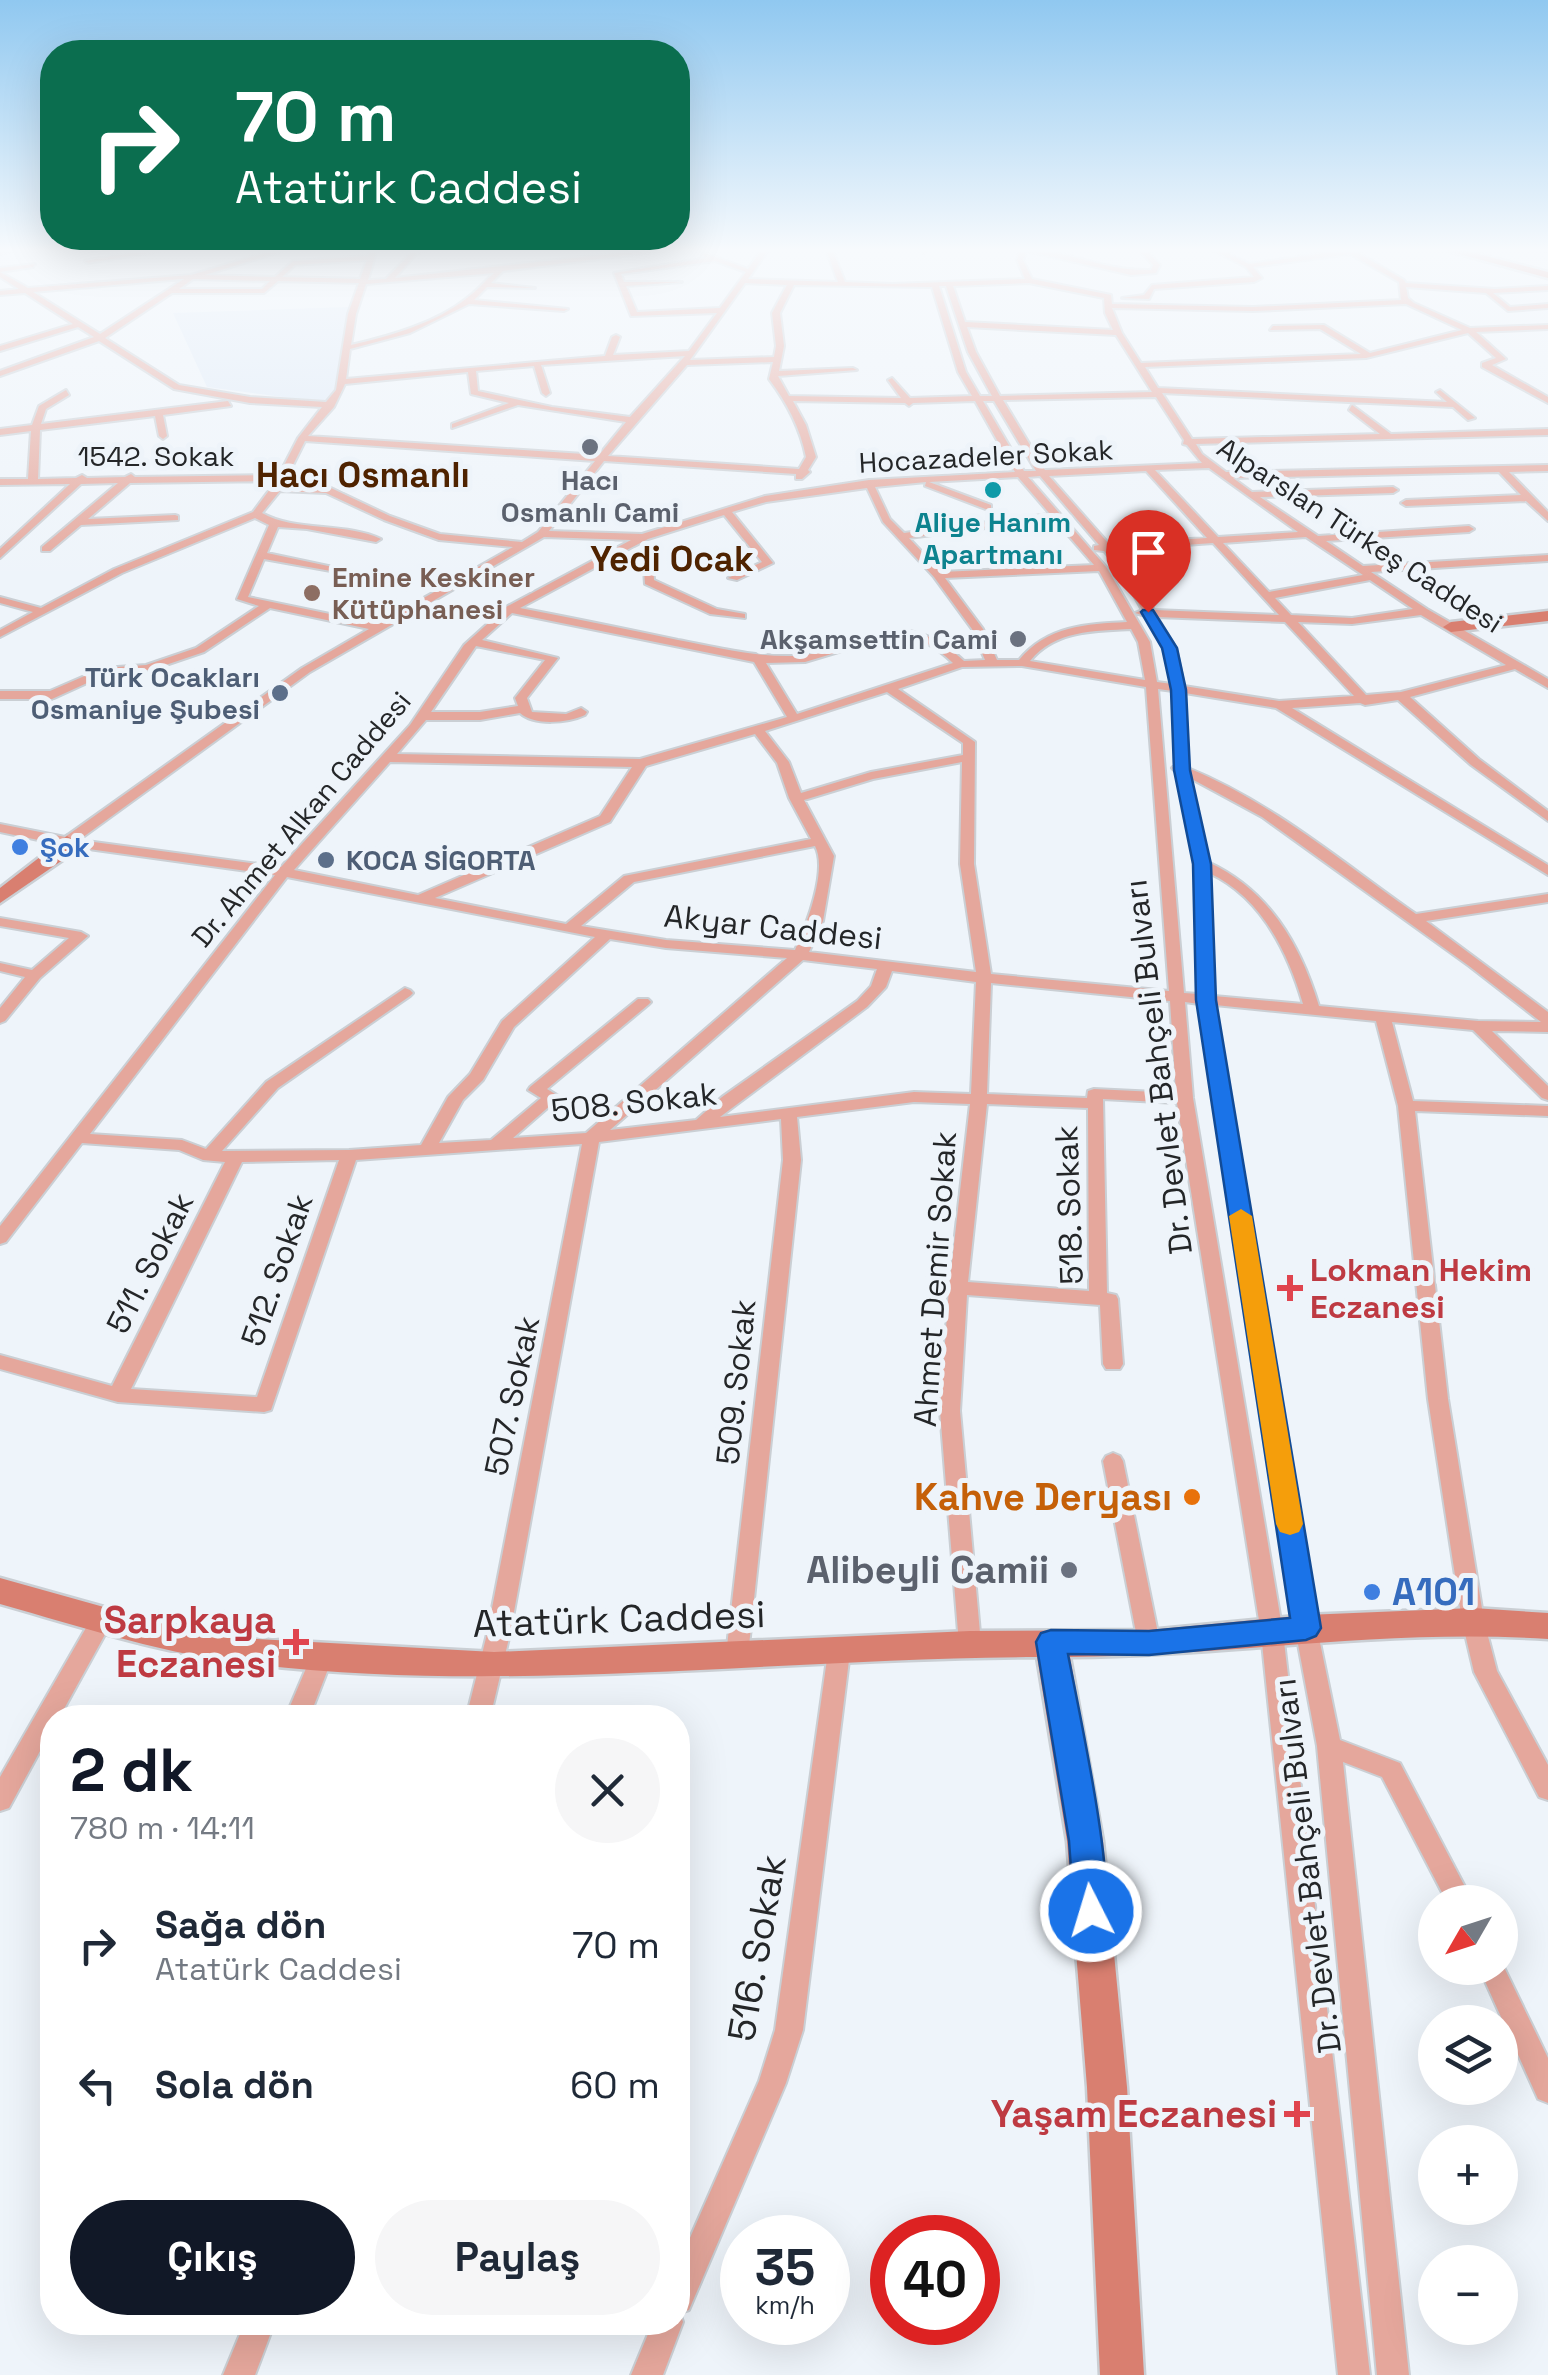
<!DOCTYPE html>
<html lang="tr">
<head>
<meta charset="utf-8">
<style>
  body { margin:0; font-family:"Space Grotesk",sans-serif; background:#f6f6f7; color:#1f2937; height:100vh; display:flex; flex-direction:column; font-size:38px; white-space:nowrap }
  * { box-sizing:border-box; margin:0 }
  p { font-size:32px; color:#747a83 }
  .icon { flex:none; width:55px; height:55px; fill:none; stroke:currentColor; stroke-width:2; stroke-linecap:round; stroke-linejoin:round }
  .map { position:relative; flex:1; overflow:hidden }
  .panel { position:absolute; left:40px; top:1705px; width:650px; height:630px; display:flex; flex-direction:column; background:#fff; border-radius:40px; box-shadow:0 10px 40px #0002 }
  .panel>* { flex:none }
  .banner { position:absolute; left:40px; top:40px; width:650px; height:210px; border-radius:40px; box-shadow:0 10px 40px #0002; background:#0b6e4f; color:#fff; overflow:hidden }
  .needle { width:65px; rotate:231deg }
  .controls { position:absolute; left:1418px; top:1885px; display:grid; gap:20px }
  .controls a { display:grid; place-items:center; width:100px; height:100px; border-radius:50%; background:#fff; box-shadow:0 10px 40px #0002; font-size:50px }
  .speed { position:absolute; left:720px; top:2215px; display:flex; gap:20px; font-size:50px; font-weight:700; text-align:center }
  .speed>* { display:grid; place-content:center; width:130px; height:130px; border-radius:50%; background:#fff; box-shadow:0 10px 40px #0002; line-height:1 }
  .speed small { font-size:25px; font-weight:400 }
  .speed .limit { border:15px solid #d22; background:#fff; color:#111 }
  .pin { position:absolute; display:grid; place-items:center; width:85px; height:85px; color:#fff; margin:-102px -42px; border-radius:50% 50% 50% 0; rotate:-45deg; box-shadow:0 0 10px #0007 }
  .pin .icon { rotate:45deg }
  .me { position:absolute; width:110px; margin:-55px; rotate:355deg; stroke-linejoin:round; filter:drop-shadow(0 0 8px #0008) }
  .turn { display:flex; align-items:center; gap:35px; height:210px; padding:0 30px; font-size:45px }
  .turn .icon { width:130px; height:130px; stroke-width:2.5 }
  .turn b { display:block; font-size:70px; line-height:85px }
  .round { display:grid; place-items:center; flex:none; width:105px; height:105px; border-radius:52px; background:#f6f6f7 }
  .head { display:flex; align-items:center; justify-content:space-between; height:170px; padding:0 30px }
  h1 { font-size:60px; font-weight:700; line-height:75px; color:#111827 }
  .button { display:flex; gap:20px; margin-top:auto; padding:20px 30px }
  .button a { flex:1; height:115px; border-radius:60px; background:#111827; color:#fff; font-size:40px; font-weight:700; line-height:115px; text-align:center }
  .button a+a { background:#f6f6f7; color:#1f2937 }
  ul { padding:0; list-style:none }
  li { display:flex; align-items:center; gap:30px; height:140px; padding:0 30px }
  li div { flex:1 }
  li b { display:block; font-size:38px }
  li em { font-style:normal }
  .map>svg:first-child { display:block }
</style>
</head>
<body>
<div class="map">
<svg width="1548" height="2375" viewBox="0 0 1548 2375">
  <rect width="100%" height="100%" fill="#eef4fa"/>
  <!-- built -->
  <path fill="#dfeaf7" d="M349,307l-14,87 -14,8 -114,-15 -34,-74z"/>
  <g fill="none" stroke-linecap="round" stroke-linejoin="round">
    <!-- street casing -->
    <g stroke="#cacfd4" stroke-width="4">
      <g id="street">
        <path d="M17,249l-1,1 -16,4v-4z"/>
        <path d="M153,249h19l-84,14 -3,-2z"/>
        <path d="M278,249h11l-84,26 70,2 18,-16 75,-5 3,-7h6l-9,31 18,-1 27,-28 17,-2 -13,4 -22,25 259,-29h23l-174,22 -12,12 44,5 -48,-1 -13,13 94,9 -4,2 -95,-7 -59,29 -60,16 -4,30 259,-23 7,-19 4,-2 4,2 -7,18 76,-4 28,-38 -86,3 -17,-43 93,-15 -5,-3 3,-2 43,16 14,-20h7l-21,30 90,3 -12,-33h6l13,33 47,2 133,-5 -8,-19 4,-11c44,0 86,23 130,21l2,-5 -15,-16h7l15,16 -4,8 -25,2 -104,-24 -4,9 9,19 79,16 1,9 141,3 148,-7 -2,-18 -49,-28 -97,13 9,11 -8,4 -100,7 -5,10 -27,-1 22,-3 8,-10 102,-8 -8,-10 -35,-18h9l29,15 103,-15 52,31 2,3 89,6 53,-3v4l-55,3 17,14 38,-3v4l-40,3 -22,-18 -80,-6 2,11 6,5 56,25 78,-3v4l-72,3 30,27 -14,6 56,32v6l-66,-36v-4l14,-5 -28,-25 -102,25 -221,9 13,21 289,14 -11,-10 4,-2 35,28 -7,2 -15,-13 -291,-14 30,46 188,-5 -31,-24 3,-5 39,29 157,-5v6l-352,9 6,10 24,18 322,-7v6l-39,1 39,40v9l-22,-20 -120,5 -5,-3 5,-3 115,-5 -22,-23 -266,6 19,14 141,-5 5,3 -5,3 -133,4 58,39 151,-10 5,3 -5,3 -143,9 37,25 185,-11v6l-177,11 56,37 121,70v9l-33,-19 -105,28 69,62 69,52v10l-77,-56 -73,-65 -33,5 -5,-2 -68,5 256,157v10l-272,-167 -91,-15 3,75c84,34 155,95 228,146l132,-20v8l-122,19 122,91v20l-56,-1 56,55v14l-6,-2 -69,-68 -81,-8 21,79 135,5v10l-133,-5 33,288 36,222 13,50 51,94v35l-9,-3 -65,-125 -12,-51 -34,-222 -30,-293 -22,-85 -161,-16 102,623 23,112 60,23 73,139h-26l-65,-125 -39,-15 66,613h-32l-60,-629 -22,-118 -96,-624 -14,-2 8,96 90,535 87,742h-32l-77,-742 -84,-530 -74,-4 4,194 9,2 2,4 5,65 -3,5h-14l-3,-5 -3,-59 -133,-10 -7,116 21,233 -3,7 -8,2 -8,-2 -3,-7 -19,-233 9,-123 21,-184 -56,-2 -117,15 4,43 -53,495 -3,7 -8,2 -8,-2 -3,-7 57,-495 -2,-41 -182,23 -89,492 -20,84h-24l21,-84 95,-490 -226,16 -85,250 -7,2 -146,-10 -118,-33v-14l112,31 113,-224 -22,-2 -24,-10 -97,-7 -76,99 -6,2v-18l275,-351 -208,-29 -67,-14v-8l65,13 237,-169 67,-39 -99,-21 -66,44 -53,18 -42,3 -57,26h-52v-8h50l53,-23 43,-3 50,-17 63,-42 -22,-7 32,-74 -14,-7 -133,55 -122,64v-7l33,-18 -33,-9v-6l41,11 73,-39 139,-57 23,-31 -146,2 -42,36 87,-4 3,1v4l-97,5 -31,26h-8v-4l76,-64 -37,1 -81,74v-9l70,-65 -70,1v-6h28l3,-48 -31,4v-6l32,-4 7,-19 27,-16 3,5 -23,14 -5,15 187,-23 3,5 -68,9 4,21 -4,3 -4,-3 -4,-20 -115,14 -2,49 38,-1 6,-3 5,3 38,-1 6,-3 4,3 144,-2 19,-37 24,-31 -72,-4 -76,-14 -75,-48 -99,35v-5l94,-34 -16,-10 -78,24v-5l73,-22 -48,-31 -25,2v-4l19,-2 -19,-12v-9l35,-4 -2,3 -33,5 28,16 163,-13zM367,260l-7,19 -78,-2 13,-12zM715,261l31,11 -26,36 -83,4 -11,-26 56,-4h-58l-3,-8zM494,273c-11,10 -15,16 -27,25 -31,25 -77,38 -116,47l5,-31 10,-30zM184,279l-84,55 -67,-42 149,-13zM193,279l77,2 -8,8h-83zM278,281l81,2 -11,31 -12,76 -10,12 -76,-5 -71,-12 -74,-47 67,-45h92zM745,283l42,2 -15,28 4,33 -2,11 -84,3zM1029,283l75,15 1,15 8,17 -148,-8 -12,-36zM794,285l138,2 26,85 14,24 -62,2 -18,-20 -4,2 13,18 -112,-2 -11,-20 79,-6 -4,-2 -74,3 5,-25 -4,-33zM939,286h7l22,66 24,44h-12l-14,-24zM1406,304l56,26 -92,23 -46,-28 -51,1 -3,4 50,-1 41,25 -220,9 -19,-30 -10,-25 141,3zM967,327l149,8 36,57 -152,4 -24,-44zM685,356l-55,61 -78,-10 -74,-16 -2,-20 58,-5 8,27 4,3 4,-3 -9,-28zM773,362l-4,17c18,24 31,48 37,78l-7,12 -191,-13 79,-91zM468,372l3,22 38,9 -57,21v4l66,-23 108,17 -27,33 -291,-19 26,-29 11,-23zM1156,397l28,43 -1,4 4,1 15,18 -157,7 -42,-70zM793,401l112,2 4,3 4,-3 62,-2 40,71 -146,8 -104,16 -123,38 -93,-3 55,-70 192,13v5h6l8,-7 -2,-2 8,-13 -10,-32zM983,401h11l42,70h-12zM305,441l290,20 -57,71 -16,10 -82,-8 -50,-18 -59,-28 -48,-3zM1209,468l89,64 -80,5 -63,-67zM1146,471l61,67 -98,6 -60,-68zM1040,476l59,69 -5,1v4l10,1 15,17 23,42 -7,3 11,3 18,32 8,36 -15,-2 -7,-40 -43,-74 -79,-91zM1018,477l32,37 -146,19 -14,-14 -15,-32 51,-5 -1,4 63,24 3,-1v-4l-62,-23zM867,488l16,34 51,55 38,52 13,31 -21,1c-67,-63 -101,-8 -172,-5 -38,1 -76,-9 -114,-16 -52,-11 -105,-22 -158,-32l89,-48 35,10 1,14 65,30 35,4v-4l-28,-5 -63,-29 -1,-14 -36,-11 31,-16 76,-24 38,47 -34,16 9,2 36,-17 -41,-51 34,-10zM280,491l46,2 58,27 55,20 74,7 -135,77 -130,-27 16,-38 78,14 5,-3 -80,-17 11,-26 29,2 69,13 5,-3c-35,-17 -86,-7 -119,-26zM1054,519l40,46 -153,7 -32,-34zM544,537l87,3 -125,67 -42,38 -54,80 -129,142 -202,-27 231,-168zM1306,537l57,38 -94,17 -46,-49zM1213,543l66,72 -125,-5 -26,-43 -14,-17zM1099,571l28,51c-41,2 -80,4 -108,38h-22l-14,-31 -38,-51zM1370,580l43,29 -61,9 -61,-3 -16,-17zM512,613l242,49 33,55 -147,42 -243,-5 29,-34h54l40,-7c14,13 48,10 65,2l2,-3 -6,-4 -15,6 -34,-2 -5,-14 31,-40 -76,-18zM1421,615l85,50 -105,27 -35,3 -68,-73 54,2zM1157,617l128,5 69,74 -75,5 -95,-15 -8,-38zM1131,629l7,13 7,38 -115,-19c25,-31 64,-30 101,-32zM908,637c19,4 31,13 45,26l-156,51 -31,-51 39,-1 70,-21zM476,646l69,14 -30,38 3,8 -38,6h-49zM1022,666l124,21 23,304 -178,-17 -17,-110 1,-122 -77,-53 64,-22zM1158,689l15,2 2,74 -3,3 4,4 19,92 3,130 -14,-1zM887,692l76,51v12l-92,17 -70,21 -12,-31 -24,-31zM755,734l22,29 12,35 22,41 -187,37 -58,48 -131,-26 175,-76 36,-56zM390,762l242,5 -32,49 -182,79 -124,-25zM962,762l-2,102 16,108 -167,-20 14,-31 11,-65 -30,-56 69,-21zM1190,778l72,39 207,149 72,56 -63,-1 -159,-15c-19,-62 -50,-116 -111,-144zM815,846c13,24 -9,80 -20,104l-129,-10 -85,-14 53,-44zM1209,873c52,24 79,79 94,131l-89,-8zM287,877l308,60 -93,84 -32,53 -22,23 -27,48 -72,5 -127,1 56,-63 132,-92 3,-3 -3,-3 -5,-2 -139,94 -60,67 -24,-9 -92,-6zM610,939l56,9 121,10 -201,175 -73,5 47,-41 -13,-8 101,-84 3,-3 -3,-3h-10l-108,88 -2,3 13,8 -50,42 -52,3 24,-43 20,-20 31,-53zM803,960l74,9 -6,17 -14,15 -135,96 -26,23 -86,10zM892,971l84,11 -5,112 -57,-2 -194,25 147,-110 19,-20zM991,983l179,18 6,92 -82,-4 -6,2 -1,7 -100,-4zM987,1104l101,4 1,183 -121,-9zM339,1160l-82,237 -126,-8 111,-227z"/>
        <path d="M920,249h7v2l-3,2z"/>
        <path d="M1543,249h5v3z"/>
        <path d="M0,918l81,14 7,4 -48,42 -35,43 -5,2v-15l25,-31 -25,-6v-8l32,7 37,-32 -69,-12z"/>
        <path d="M1113,1453l7,3 3,5 37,182 -3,7 -8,2 -8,-2 -3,-7 -35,-182 3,-5z"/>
        <path d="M102,1611l8,3 3,6 -54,98h-7v11l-43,79 -9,3v-34l94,-163z"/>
        <path d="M839,1643l8,2 3,7 -47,378 -17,53 -97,227 -9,3 3,9 -20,53h-32l22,-53h25v-57l81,-184 16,-51 53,-378 3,-7z"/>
        <path d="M321,1650l8,2 3,7 -23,59h-24l28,-66z"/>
        <path d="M1500,1959l48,99v45l-10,-4 -59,-131h21z"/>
        <path d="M245,2322h30l-20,53h-32z"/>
      </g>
    </g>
    <!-- secondary casing -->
    <g stroke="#cacfd4" stroke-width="5">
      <g id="secondary">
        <path d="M1441,249h18l89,23v6z"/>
        <path d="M1548,611v10l-97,11 -8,-5 8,-5z"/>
        <path d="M67,836l10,6 -7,13 -70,48v-15z"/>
        <path d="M0,1578l161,45 96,16 237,13 476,-21 179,-1 157,-15 167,-7 75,5v26c-160,-11 -318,17 -478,18l33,184 24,246 17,288h-44l-13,-288 -20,-246 -30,-184c-260,1 -520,37 -779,8 -88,-9 -173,-37 -258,-61z"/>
      </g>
    </g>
    <!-- street -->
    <use href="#street" fill="#e5a79c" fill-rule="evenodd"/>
    <!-- secondary -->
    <use href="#secondary" fill="#d97f70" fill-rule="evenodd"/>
  </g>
  <!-- sky -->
  <linearGradient id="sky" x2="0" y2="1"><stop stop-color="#90c8f0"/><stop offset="0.43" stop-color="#f7fafd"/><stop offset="1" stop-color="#f7fafd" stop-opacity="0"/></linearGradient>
  <rect width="1548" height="582" fill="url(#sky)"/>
  <!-- route -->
  <path fill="#1a73e8" stroke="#114b97" stroke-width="2.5" d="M1143,610h10l24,38 9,42 4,80 21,94 5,136 105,628 -5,8 -10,4 -157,15 -81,-1c9,48 50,234 35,268l-12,5 -12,-5 -5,-11 -5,-70 -33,-199 5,-9 10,-3 98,1 141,-13 -94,-618 -3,-136 -19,-94 -3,-80 -9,-42 -21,-36z"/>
  <!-- slow -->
  <path fill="#f59e0b" d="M1241,1209l11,7 51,308 -4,8 -9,3 -10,-3 -4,-8 -47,-308z"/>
  <!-- markers -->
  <g fill="#6b7280" stroke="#eef4fa" stroke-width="4">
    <circle cx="590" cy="447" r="10"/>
    <circle cx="1018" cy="639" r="10"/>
    <circle cx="1069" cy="1570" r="10"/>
  </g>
  <circle fill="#0f9aa8" stroke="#eef4fa" stroke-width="4" cx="993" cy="490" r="10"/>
  <circle fill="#8d6e63" stroke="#eef4fa" stroke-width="4" cx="312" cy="593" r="10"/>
  <g fill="#5c6f8a" stroke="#eef4fa" stroke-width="4">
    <circle cx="280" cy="693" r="10"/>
    <circle cx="326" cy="860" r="10"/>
  </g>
  <g fill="#3f7fe0" stroke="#eef4fa" stroke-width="4">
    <circle cx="20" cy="847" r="10"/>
    <circle cx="1372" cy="1592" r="10"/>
  </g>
  <g fill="#e0444e" stroke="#eef4fa" stroke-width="4">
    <path d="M1285 1273h10v10h10v10h-10v10h-10v-10h-10v-10h10z"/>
    <path d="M291 1627h10v10h10v10h-10v10h-10v-10h-10v-10h10z"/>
    <path d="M1292 2099h10v10h10v10h-10v10h-10v-10h-10v-10h10z"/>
  </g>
  <circle fill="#e8710a" stroke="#eef4fa" stroke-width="4" cx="1192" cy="1497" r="10"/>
  <g text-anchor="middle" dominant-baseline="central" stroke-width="10" stroke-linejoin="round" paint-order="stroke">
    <!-- far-street labels -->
    <g font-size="28" fill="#242628" stroke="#eef4fa">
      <text x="156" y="456">1542. Sokak</text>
      <text transform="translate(986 456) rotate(-3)">Hocazadeler Sokak</text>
      <text transform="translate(1360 535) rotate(33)">Alparslan Türkeş Caddesi</text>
      <text transform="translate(301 819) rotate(-50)">Dr. Ahmet Alkan Caddesi</text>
    </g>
    <!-- far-worship labels -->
    <g font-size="28" font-weight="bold" fill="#5b616d" stroke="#eef4fa">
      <text x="590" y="480">Hacı<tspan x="590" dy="32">Osmanlı Cami</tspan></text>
      <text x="998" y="639" text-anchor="end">Akşamsettin Cami</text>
    </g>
    <!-- far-culture labels -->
    <g font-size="28" font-weight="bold" fill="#0d838f" stroke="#eef4fa">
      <text x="993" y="522">Aliye Hanım<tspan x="993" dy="32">Apartmanı</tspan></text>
    </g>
    <!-- far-education labels -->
    <g font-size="28" font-weight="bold" fill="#785e54" stroke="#eef4fa" text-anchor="start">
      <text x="332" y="577">Emine Keskiner<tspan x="332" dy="32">Kütüphanesi</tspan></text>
    </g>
    <!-- far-service labels -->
    <g font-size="28" font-weight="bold" fill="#4e5e75" stroke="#eef4fa" text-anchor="end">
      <text x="260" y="677">Türk Ocakları<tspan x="260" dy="32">Osmaniye Şubesi</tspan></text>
      <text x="346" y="860" text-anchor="start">KOCA SİGORTA</text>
    </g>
    <!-- far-shop labels -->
    <g font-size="28" font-weight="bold" fill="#366cbe" stroke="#eef4fa" text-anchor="start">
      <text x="40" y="847">Şok</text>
    </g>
    <!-- street labels -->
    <g font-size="32" fill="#242628" stroke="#eef4fa">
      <text transform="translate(773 927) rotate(6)">Akyar Caddesi</text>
      <text transform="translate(1158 1067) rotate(-97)">Dr. Devlet Bahçeli Bulvarı</text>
      <text transform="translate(634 1102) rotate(-6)">508. Sokak</text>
      <text transform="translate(1069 1205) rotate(-92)">518. Sokak</text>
      <text transform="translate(150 1263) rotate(-63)">511. Sokak</text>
      <text transform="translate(277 1270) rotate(-71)">512. Sokak</text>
      <text transform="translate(935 1279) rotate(-86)">Ahmet Demir Sokak</text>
      <text transform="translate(736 1382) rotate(-84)">509. Sokak</text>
      <text transform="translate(512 1396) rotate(-78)">507. Sokak</text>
      <text transform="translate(1307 1866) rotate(-97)">Dr. Devlet Bahçeli Bulvarı</text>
    </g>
    <!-- health labels -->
    <g font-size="32" font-weight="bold" fill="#be3a42" stroke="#eef4fa" text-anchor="start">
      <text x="1310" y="1270">Lokman Hekim<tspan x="1310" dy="37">Eczanesi</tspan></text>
    </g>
    <!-- far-district labels -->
    <g font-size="35" font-weight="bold" fill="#4f2300" stroke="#eef4fa">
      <text x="363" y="475">Hacı Osmanlı</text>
      <text x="672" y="559">Yedi Ocak</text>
    </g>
    <!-- near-food labels -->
    <g font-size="38" font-weight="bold" fill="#c56008" stroke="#eef4fa" text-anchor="end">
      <text x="1172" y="1497">Kahve Deryası</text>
    </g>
    <!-- near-worship labels -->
    <g font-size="38" font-weight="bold" fill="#5b616d" stroke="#eef4fa" text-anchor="end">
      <text x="1049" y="1570">Alibeyli Camii</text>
    </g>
    <!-- near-shop labels -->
    <g font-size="38" font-weight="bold" fill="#366cbe" stroke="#eef4fa" text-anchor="start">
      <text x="1392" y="1592">A101</text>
    </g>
    <!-- near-street labels -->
    <g font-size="38" fill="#242628" stroke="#eef4fa">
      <text transform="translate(619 1619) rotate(-2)">Atatürk Caddesi</text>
      <text transform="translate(757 1948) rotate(-80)">516. Sokak</text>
    </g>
    <!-- near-health labels -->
    <g font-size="38" font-weight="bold" fill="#be3a42" stroke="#eef4fa" text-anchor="end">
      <text x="276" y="1620">Sarpkaya<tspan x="276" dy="44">Eczanesi</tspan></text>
      <text x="1277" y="2114">Yaşam Eczanesi</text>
    </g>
  </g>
</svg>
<div class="controls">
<a><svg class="needle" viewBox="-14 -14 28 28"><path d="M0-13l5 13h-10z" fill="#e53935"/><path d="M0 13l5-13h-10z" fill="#747a83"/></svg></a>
<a><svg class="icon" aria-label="layers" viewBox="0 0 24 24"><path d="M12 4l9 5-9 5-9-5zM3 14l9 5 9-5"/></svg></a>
<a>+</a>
<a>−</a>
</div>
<div class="speed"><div>35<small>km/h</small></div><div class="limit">40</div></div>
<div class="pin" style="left:1148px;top:612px;background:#d93025"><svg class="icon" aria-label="arrive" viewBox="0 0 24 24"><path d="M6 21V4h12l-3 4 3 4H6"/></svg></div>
<svg class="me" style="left:1091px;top:1911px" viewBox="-20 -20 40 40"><circle r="17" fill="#1a73e8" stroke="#fff" stroke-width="3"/><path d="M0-11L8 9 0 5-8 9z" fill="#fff"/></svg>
<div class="banner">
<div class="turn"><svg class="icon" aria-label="right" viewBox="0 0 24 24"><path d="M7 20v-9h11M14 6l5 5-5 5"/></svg><div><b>70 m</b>Atatürk Caddesi</div></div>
</div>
<section class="panel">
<div class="head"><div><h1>2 dk</h1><p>780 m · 14:11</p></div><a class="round"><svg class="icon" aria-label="close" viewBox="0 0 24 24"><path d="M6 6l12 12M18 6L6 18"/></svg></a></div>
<ul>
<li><svg class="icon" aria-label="right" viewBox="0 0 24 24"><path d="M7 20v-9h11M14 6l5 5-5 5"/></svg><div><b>Sağa dön</b><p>Atatürk Caddesi</p></div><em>70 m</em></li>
<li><svg class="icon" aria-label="left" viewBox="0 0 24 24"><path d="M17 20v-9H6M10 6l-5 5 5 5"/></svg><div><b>Sola dön</b></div><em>60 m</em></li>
</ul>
<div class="button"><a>Çıkış</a><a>Paylaş</a></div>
</section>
</div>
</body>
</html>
